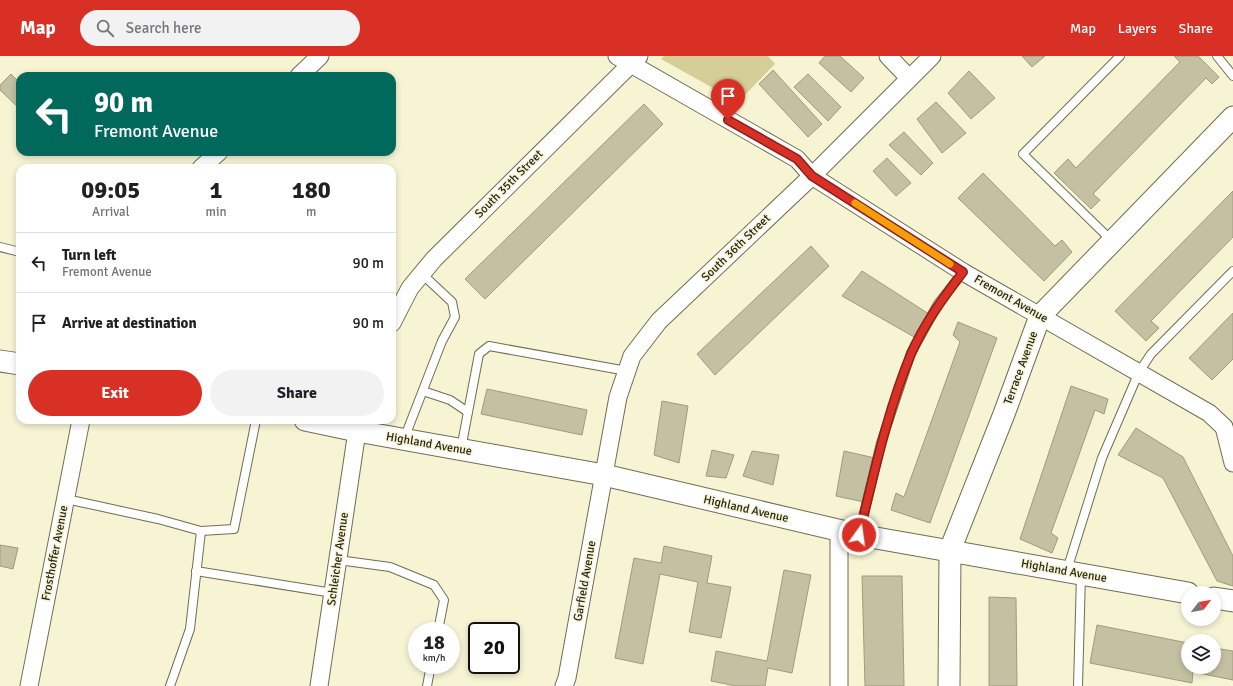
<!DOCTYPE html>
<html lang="en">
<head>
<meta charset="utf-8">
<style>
  body { margin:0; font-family:Signika,sans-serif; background:#f2f2f2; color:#202124; height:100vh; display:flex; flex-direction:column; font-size:15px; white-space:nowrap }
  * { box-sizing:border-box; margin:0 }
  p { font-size:13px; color:#757577 }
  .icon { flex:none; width:22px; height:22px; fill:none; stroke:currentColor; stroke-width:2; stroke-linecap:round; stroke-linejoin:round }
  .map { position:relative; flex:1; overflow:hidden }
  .sheet { position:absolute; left:16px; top:108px; width:380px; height:260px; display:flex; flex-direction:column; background:#fff; border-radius:12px; box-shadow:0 2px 6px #0003 }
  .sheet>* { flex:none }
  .banner { position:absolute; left:16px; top:16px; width:380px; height:84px; border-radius:12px; box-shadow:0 2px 6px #0003; background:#00695c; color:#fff; overflow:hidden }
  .needle { width:26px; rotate:59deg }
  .controls { position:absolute; left:1181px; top:530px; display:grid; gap:8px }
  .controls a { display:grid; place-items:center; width:40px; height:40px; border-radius:50%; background:#fff; box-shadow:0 2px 6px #0003; font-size:20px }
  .speed { position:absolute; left:408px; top:566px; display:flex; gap:8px; font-size:20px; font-weight:700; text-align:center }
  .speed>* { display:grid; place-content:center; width:52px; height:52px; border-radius:50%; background:#fff; box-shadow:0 2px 6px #0003; line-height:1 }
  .speed small { font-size:10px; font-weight:400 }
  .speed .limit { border:2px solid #111; border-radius:6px; background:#fff; color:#111 }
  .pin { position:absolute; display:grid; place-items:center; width:34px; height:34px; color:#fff; margin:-41px -17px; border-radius:50% 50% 50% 0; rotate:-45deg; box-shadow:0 0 4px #0007 }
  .pin .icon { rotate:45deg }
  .me { position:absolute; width:44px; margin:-22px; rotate:14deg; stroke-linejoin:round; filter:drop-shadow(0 0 3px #0008) }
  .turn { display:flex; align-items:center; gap:14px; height:84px; padding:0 12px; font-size:18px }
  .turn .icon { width:52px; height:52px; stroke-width:2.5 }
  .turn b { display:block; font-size:28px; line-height:34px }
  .eta { display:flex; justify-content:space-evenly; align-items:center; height:68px; text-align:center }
  .eta b { font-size:24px; font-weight:800; line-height:28px }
  .primary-button { display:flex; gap:8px; margin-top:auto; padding:8px 12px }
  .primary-button a { flex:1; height:46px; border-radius:24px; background:#d93025; color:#fff; font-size:16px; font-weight:800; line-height:46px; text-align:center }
  .primary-button a+a { background:#f2f2f2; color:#202124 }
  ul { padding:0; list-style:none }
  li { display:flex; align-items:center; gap:12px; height:60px; padding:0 12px; border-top:1px solid #e0e0e0 }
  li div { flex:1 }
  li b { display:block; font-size:15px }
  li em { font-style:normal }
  header { display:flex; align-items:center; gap:24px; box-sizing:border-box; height:56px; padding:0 20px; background:#d93025; color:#fff }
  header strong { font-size:19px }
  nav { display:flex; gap:22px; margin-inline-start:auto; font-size:14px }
  .search { width:280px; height:36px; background:#f2f2f2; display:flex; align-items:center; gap:10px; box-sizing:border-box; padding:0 14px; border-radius:22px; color:#757577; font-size:15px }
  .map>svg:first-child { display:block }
</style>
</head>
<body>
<header>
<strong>Map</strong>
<div class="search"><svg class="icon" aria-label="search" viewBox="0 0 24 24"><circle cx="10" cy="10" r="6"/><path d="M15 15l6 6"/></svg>Search here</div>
<nav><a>Map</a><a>Layers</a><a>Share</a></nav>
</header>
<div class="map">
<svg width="1233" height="630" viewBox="0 0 1233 630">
  <rect width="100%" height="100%" fill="#f7f4d4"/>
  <!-- green -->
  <path fill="#d5ce96" d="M664,0h104l7,8 -37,38 -77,-43z"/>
  <!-- building -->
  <g fill="#c4c0a2" stroke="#9f9b7e">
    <path d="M825,0h15l24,22 -13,14 -32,-29z"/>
    <path d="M1022,0h23l-13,11z"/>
    <path d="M1174,0h24l21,21 -7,7 -6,-6 -113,116 7,6 -9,9 -37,-36 14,-14 8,9 104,-106z"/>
    <path d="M773,14l49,54 -14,13 -49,-53z"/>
    <path d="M969,15l26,27 -24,21 -23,-26z"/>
    <path d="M11,18l9,9v26l-20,-19v-5z"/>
    <path d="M808,18l33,33 -13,14 -34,-34z"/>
    <path d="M936,46l30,31 -24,20 -25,-34z"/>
    <path d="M644,48l19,20 -178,175 -20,-20z"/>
    <path d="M904,76l29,31 -12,12 -32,-30z"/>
    <path d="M887,102l24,25 -15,13 -23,-25z"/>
    <path d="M983,117l72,73 7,-6 10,12 -28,29 -86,-83z"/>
    <path d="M1233,135v46l-82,84 8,7 -13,13 -31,-30z"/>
    <path d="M811,190l18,20 -114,109 -18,-21z"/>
    <path d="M862,215l67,43 -13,24 -74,-42z"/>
    <path d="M1233,257v46l-21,21 -23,-22z"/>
    <path d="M958,266l39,16 -67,185 -39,-13 5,-17 8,4 56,-155 -7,-7z"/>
    <path d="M1071,330l37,13 -4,15 -9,-4 -44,123 7,5 -6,15 -32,-14z"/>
    <path d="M487,333l100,21 -5,25 -101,-21z"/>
    <path d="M662,345l26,5 -9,57 -25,-8z"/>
    <path d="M1136,372l47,29 50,99v30l-16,-5 -54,-103 -45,-23z"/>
    <path d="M712,394l22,5 -8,23 -20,-2z"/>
    <path d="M752,395l27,4 -6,30 -30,-9z"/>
    <path d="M844,395l31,7 -11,44 -28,-6z"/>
    <path d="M0,489l18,3 -5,21 -13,-3z"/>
    <path d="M664,490l48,10 -5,27 24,4 -10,51 -32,-6 9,-50 -38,-8 -17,90 -28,-6 19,-100 27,5z"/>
    <path d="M784,514l27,5 -19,98 -24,-5 -3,18h-29l-25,-5 5,-30 51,10z"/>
    <path d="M862,520h40l2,110h-39z"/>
    <path d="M989,541l27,1 1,88h-28z"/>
    <path d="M1097,569l91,18v24h26v-19l19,3v29l-40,-8 -1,11 -102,-20z"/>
  </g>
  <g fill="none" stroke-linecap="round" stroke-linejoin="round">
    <!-- service casing -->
    <g stroke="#716d51" stroke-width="10">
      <g id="service">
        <path d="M1217,0l16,20"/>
        <path d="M1112,185l-89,-87 97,-98"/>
        <path d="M0,191l20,5"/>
        <path d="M423,335l27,9 18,12"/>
        <path d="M404,383l38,-98 13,-24 -3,-15 -30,-28"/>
        <path d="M461,393l18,-95 10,-8 138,25"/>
        <path d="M66,443l92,20 43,12 -11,98 -20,57"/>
        <path d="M201,475l33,-2 22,-109"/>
        <path d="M859,478l22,-91 30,-90 27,-49 25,-32"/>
        <path d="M338,504l52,7 44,18 10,15 -6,31"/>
        <path d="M1067,514l35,-112 37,-86 12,-18 82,-83"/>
        <path d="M196,515l137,22"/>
        <path d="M427,630l4,-21"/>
        <path d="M1078,630l3,-111"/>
      </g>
    </g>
    <!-- minor casing -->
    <g stroke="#716d51" stroke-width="19">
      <g id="minor">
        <path d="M617,0l180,103 15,17 151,96 246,141 15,14"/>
        <path d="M888,0l21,22"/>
        <path d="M299,20l21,-20"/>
        <path d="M201,112l18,-16"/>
        <path d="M392,267l18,-35 24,-29 205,-203"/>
        <path d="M1224,371l9,36"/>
        <path d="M839,474v156"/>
        <path d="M29,630l52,-266"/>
        <path d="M319,630l38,-255 4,-11"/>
        <path d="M564,630l3,-8 51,-281 14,-41 27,-35 153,-145 120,-120"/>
      </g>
    </g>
    <!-- tertiary casing -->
    <g stroke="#716d51" stroke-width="23">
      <g id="tertiary">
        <path d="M0,305l20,3"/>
        <path d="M305,364l52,11 247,44 255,60 329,58"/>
        <path d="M1214,542l19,3"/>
        <path d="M949,630l1,-136 54,-136 36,-98 193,-199"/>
      </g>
    </g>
    <!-- service -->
    <use href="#service" stroke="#fff" stroke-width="8"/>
    <!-- minor -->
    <use href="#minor" stroke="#fff" stroke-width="17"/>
    <!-- tertiary -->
    <use href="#tertiary" stroke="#fff" stroke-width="21"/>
  </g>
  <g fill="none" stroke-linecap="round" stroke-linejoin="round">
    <!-- route casing -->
    <g stroke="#8d1f18" stroke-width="10">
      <path id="route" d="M728,64l69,39 15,17 151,96c-20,26 -39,52 -52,82 -24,58 -37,120 -52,181"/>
    </g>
    <!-- route -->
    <use href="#route" stroke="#d93025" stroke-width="7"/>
    <!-- slow -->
    <path stroke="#f59e0b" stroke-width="7" d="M855,147l95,61"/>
  </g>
  <g text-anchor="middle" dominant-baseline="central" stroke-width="3" stroke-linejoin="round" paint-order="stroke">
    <!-- street labels -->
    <g font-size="12" fill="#27251a" stroke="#f7f4d4">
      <text transform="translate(509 128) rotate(-45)">South 35th Street</text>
      <text transform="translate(736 192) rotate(-44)">South 36th Street</text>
      <text transform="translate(1011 243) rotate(30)">Fremont Avenue</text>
      <text transform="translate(1021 312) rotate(-70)">Terrace Avenue</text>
      <text transform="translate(429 388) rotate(10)">Highland Avenue</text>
      <text transform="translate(746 453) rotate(13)">Highland Avenue</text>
      <text transform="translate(55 497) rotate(-79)">Frosthoffer Avenue</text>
      <text transform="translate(338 503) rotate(-82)">Schleicher Avenue</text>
      <text transform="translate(1064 515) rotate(10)">Highland Avenue</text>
      <text transform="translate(585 525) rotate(-80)">Garfield Avenue</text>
    </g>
  </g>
</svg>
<div class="controls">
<a><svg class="needle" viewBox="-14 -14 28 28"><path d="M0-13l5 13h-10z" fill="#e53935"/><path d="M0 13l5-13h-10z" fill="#757577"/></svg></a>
<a><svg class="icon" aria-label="layers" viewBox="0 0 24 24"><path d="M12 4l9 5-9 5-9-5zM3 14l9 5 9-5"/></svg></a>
</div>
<div class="speed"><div>18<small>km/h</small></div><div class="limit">20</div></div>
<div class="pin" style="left:728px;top:64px;background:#d93025"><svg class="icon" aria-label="arrive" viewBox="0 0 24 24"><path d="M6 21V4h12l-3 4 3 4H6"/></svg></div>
<svg class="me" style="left:859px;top:479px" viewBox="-20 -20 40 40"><circle r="17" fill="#d93025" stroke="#fff" stroke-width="3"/><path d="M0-11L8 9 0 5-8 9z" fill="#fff"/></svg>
<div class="banner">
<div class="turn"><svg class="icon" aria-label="left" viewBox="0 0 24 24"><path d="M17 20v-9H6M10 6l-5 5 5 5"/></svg><div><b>90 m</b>Fremont Avenue</div></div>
</div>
<section class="sheet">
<div class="eta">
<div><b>09:05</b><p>Arrival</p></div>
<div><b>1</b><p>min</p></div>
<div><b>180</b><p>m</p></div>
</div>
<ul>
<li><svg class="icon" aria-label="left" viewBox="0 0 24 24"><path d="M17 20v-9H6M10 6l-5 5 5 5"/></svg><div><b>Turn left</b><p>Fremont Avenue</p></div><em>90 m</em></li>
<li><svg class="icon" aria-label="arrive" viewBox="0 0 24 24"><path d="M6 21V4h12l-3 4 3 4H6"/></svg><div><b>Arrive at destination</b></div><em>90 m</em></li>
</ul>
<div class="primary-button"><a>Exit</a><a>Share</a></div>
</section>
</div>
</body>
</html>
